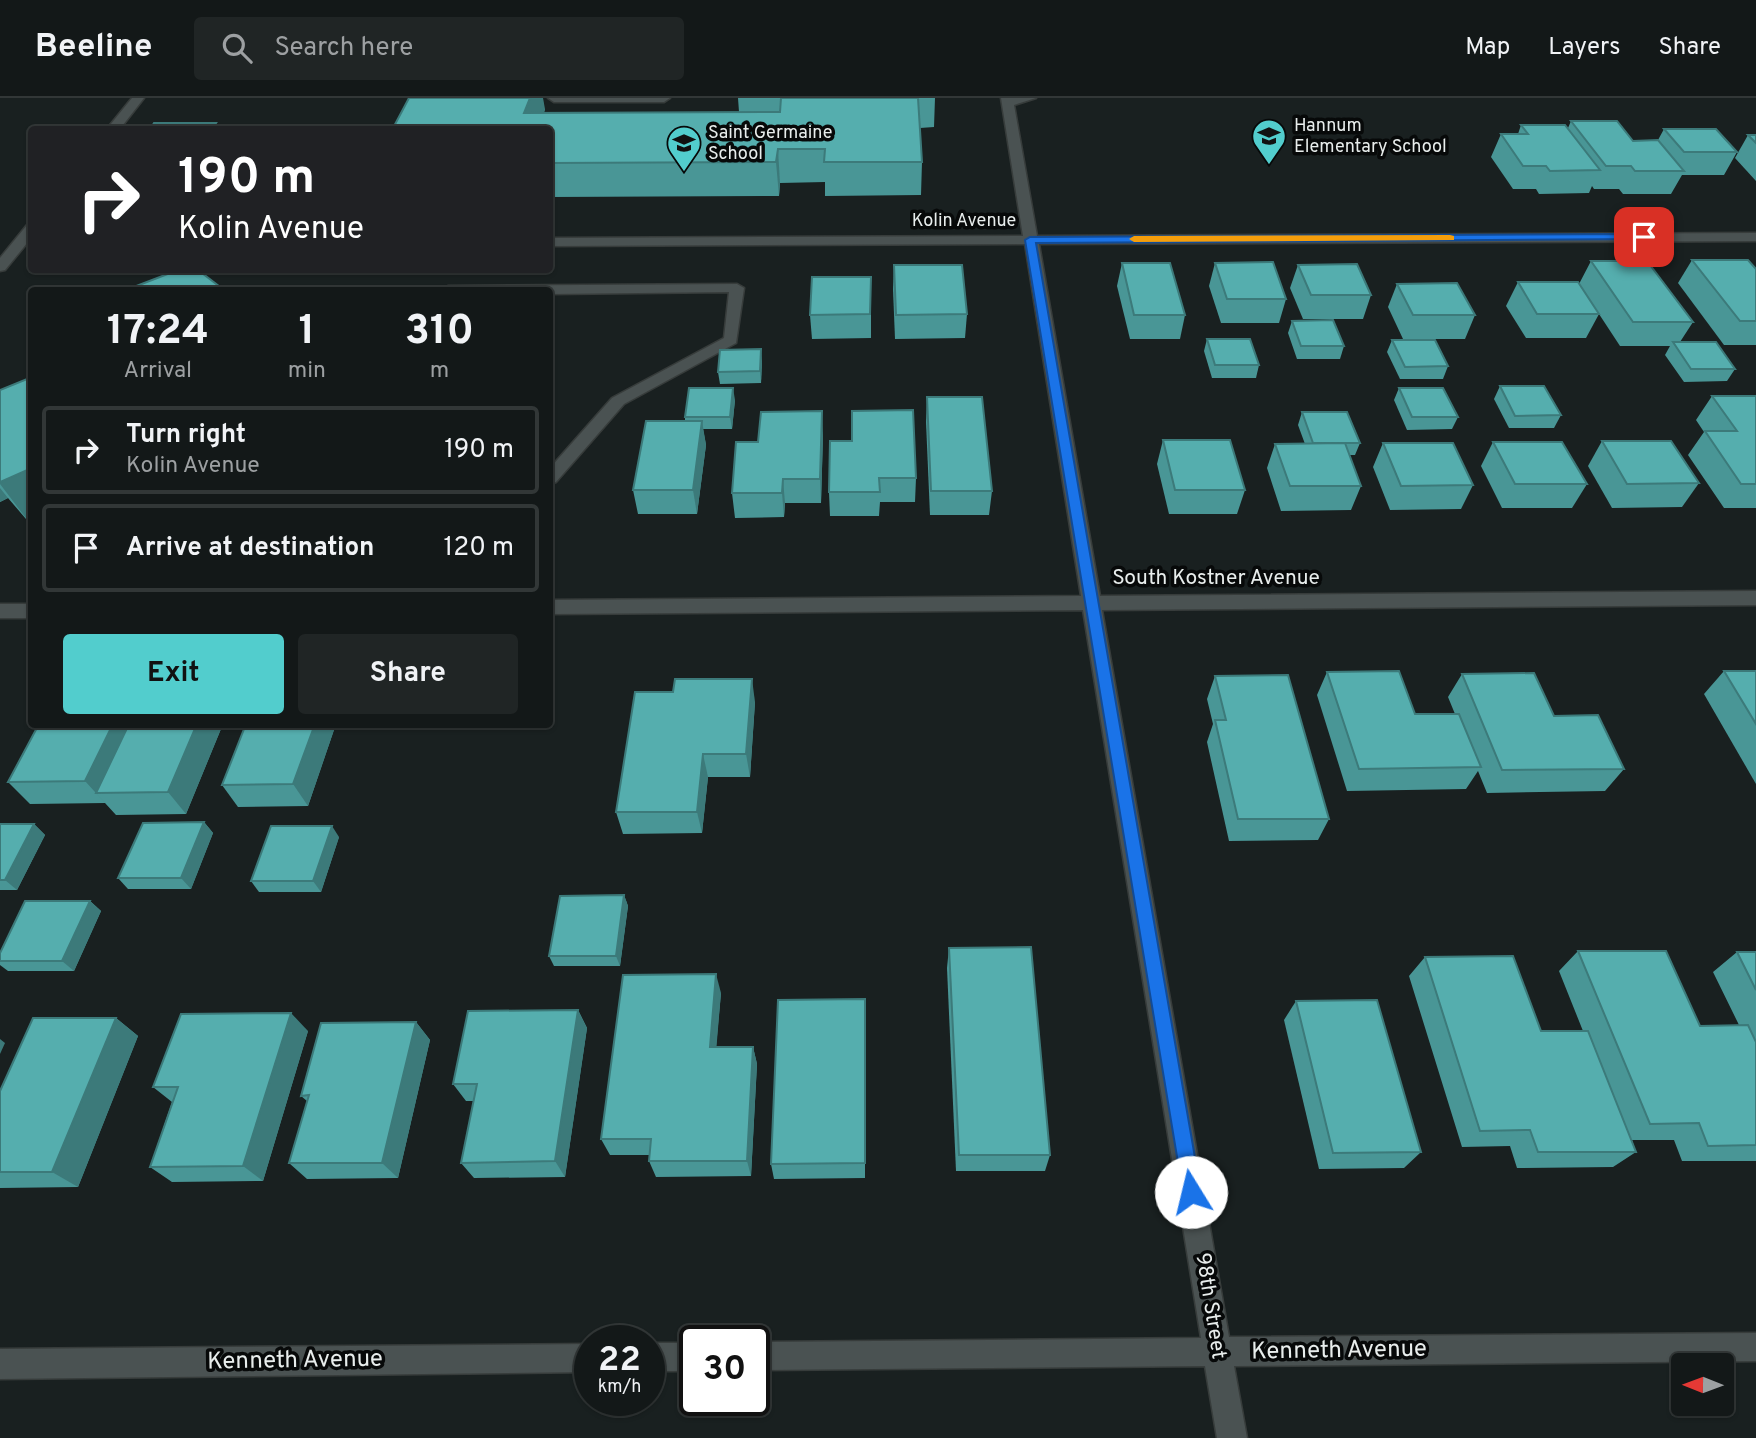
<!DOCTYPE html>
<html lang="en">
<head>
<meta charset="utf-8">
<style>
  body { margin:0; font-family:Overpass,sans-serif; background:#202525; color:#f1f3f6; height:100vh; display:flex; flex-direction:column; font-size:26px; white-space:nowrap }
  * { box-sizing:border-box; margin:0 }
  p { font-size:23px; color:#9da0a2 }
  .icon { flex:none; width:38px; height:38px; fill:none; stroke:currentColor; stroke-width:2; stroke-linecap:round; stroke-linejoin:round }
  .map { position:relative; flex:1; overflow:hidden }
  .drawer { position:absolute; left:28px; top:189px; width:525px; height:441px; display:flex; flex-direction:column; background:#131818; border-radius:7px; box-shadow:0 2px 5px #0004,0 0 0 2px #323737 }
  .drawer>* { flex:none }
  .hud { position:absolute; left:28px; top:28px; width:525px; height:147px; border-radius:7px; box-shadow:0 2px 5px #0004,0 0 0 2px #323737; background:#202124; color:#fff; overflow:hidden }
  .needle { width:46px; rotate:271deg }
  .fabs { position:absolute; left:1671px; top:1255px; display:grid; gap:14px }
  .fabs a { display:grid; place-items:center; width:63px; height:63px; border-radius:7px; background:#131818; box-shadow:0 2px 5px #0004,0 0 0 2px #323737; font-size:35px }
  .speed { position:absolute; left:574px; top:1227px; display:flex; gap:14px; font-size:35px; font-weight:700; text-align:center }
  .speed>* { display:grid; place-content:center; width:91px; height:91px; border-radius:50%; background:#131818; box-shadow:0 2px 5px #0004,0 0 0 2px #323737; line-height:1 }
  .speed small { font-size:18px; font-weight:400 }
  .speed .limit { border:4px solid #111; border-radius:10px; background:#fff; color:#111 }
  .pin { position:absolute; display:grid; place-items:center; width:60px; height:60px; color:#fff; margin:-30px; border-radius:14px; box-shadow:0 4px 10px #0006 }
  .me { position:absolute; width:77px; margin:-38px; rotate:351deg; stroke-linejoin:round; filter:drop-shadow(0 0 5px #0008) }
  .turn { display:flex; align-items:center; gap:24px; height:147px; padding:0 35px; font-size:32px }
  .turn .icon { width:91px; height:91px; stroke-width:2.5 }
  .turn b { display:block; font-size:49px; line-height:60px }
  .eta { display:flex; justify-content:space-evenly; align-items:center; height:119px; text-align:center }
  .eta b { font-size:42px; font-weight:700; line-height:49px }
  .button { display:flex; gap:14px; margin-top:auto; padding:14px 35px }
  .button a { flex:1; height:80px; border-radius:7px; background:#52cdcd; color:#111; font-size:28px; font-weight:700; line-height:80px; text-align:center }
  .button a+a { background:#202525; color:#f1f3f6 }
  ul { padding:0; list-style:none }
  li { display:flex; align-items:center; gap:21px; height:88px; margin:0 14px 10px; padding:0 21px; border:4px solid #323737; border-radius:7px }
  li div { flex:1 }
  li b { display:block; font-size:26px }
  li em { font-style:normal }
  header { display:flex; align-items:center; gap:42px; box-sizing:border-box; height:98px; padding:0 35px; background:#131818; border-bottom:2px solid #323737 }
  header strong { font-size:33px }
  nav { display:flex; gap:38px; margin-inline-start:auto; font-size:24px }
  .search { width:490px; height:63px; background:#202525; display:flex; align-items:center; gap:18px; box-sizing:border-box; padding:0 24px; border-radius:7px; color:#9da0a2; font-size:26px }
  .map>svg:first-child { display:block }
</style>
</head>
<body>
<header>
<strong>Beeline</strong>
<div class="search"><svg class="icon" aria-label="search" viewBox="0 0 24 24"><circle cx="10" cy="10" r="6"/><path d="M15 15l6 6"/></svg>Search here</div>
<nav><a>Map</a><a>Layers</a><a>Share</a></nav>
</header>
<div class="map">
<svg width="1756" height="1340" viewBox="0 0 1756 1340">
  <rect width="100%" height="100%" fill="#192020"/>
  <g fill="none" stroke-linecap="round" stroke-linejoin="round">
    <!-- minor casing -->
    <g stroke="#373c3b" stroke-width="3">
      <g id="minor">
        <path d="M132,0h12l-25,32h-13z"/>
        <path d="M548,0h122l-6,4h-110z"/>
        <path d="M1001,0h35l-22,7 23,131 719,-3v8l-717,3 61,352 656,-5v14l-654,5 127,727 527,-4v28l-522,5 13,72h-30l-12,-72 -451,4v-28l447,-4 -118,-728 -533,4v-14l531,-4 -56,-352 -475,2v-8l473,-2z"/>
        <path d="M32,126v13l-27,33 -5,1v-13l27,-33z"/>
        <path d="M737,186l7,4 -8,55 -112,61 -68,78 -6,2v-16l62,-70 112,-60 5,-46 -179,2v-4h-109l7,-4z"/>
        <rect x="0" y="506" width="32" height="14"/>
        <rect x="649" y="1245" width="46" height="28"/>
        <path d="M590,1246v28l-590,7v-30z"/>
      </g>
    </g>
    <!-- minor -->
    <use href="#minor" fill="#4a5252" fill-rule="evenodd"/>
  </g>
  <!-- wall -->
  <g fill="#499696">
    <path d="M409,0l136,11 -1,4 195,-1 -1,-14h197l-1,29 -14,1 2,34 -1,33 -96,1v-14l-45,1 -1,13 -229,1v-67z"/>
    <path d="M1571,23l62,20 25,-1 6,-11 73,23 -13,23h-42l-11,19h-48l-4,-5h-25l-2,-3 -3,7 -50,1 -3,-5h-23l-22,-32 10,-23h17l3,-9 47,3z"/>
    <path d="M1748,37h8v46l-21,-23z"/>
    <path d="M1692,162l64,9v76h-32l-46,-62z"/>
    <path d="M1591,163l102,61 -13,20 55,27 -8,12 -43,1 -19,-27 5,-9h-50l-21,-32 -13,24h-60l-20,-32 12,-24 61,2z"/>
    <path d="M1122,165l63,52 -5,24h-50l-13,-53z"/>
    <path d="M1215,165l71,36 -7,24h-58l-12,-37z"/>
    <path d="M894,167l73,49 -2,24 -70,1 -2,-50z"/>
    <path d="M1298,167l73,30 -8,24h-60l-13,-31z"/>
    <path d="M871,179v61l-59,1 -2,-24z"/>
    <path d="M1397,186l78,31 -10,24h-62l-15,-32z"/>
    <path d="M1292,223l52,25 -4,13h-43l-9,-26z"/>
    <path d="M1207,241l52,26 -3,13h-44l-8,-27z"/>
    <path d="M1392,242l56,26 -5,13h-43l-13,-27z"/>
    <path d="M762,263l-1,22 -41,1 -2,-12z"/>
    <path d="M32,279v149l-24,-28 -8,4v-112z"/>
    <path d="M1500,288l61,29 -7,13h-45l-15,-29z"/>
    <path d="M1399,290l59,29 -6,12 -45,1 -13,-30z"/>
    <path d="M1712,298h44v112h-32l-36,-53 16,-23 -8,-12z"/>
    <path d="M927,299l65,94 -3,24h-59l-4,-93z"/>
    <path d="M735,302l-3,29h-29l3,16 -9,69h-59l-5,-24 52,-69v-4z"/>
    <path d="M1302,314l58,31 -5,12h-6l12,31 -10,24 -70,1 -14,-43 8,-24h30l-7,-19z"/>
    <path d="M823,337l-2,68h-36l-1,14 -49,1 -3,-25 26,-51z"/>
    <path d="M1163,342l82,50 -8,24h-68l-12,-50z"/>
    <path d="M830,343l86,37 -1,24h-35l-1,14h-49l-1,-24z"/>
    <path d="M1602,343l97,42 -17,24 -70,1 -24,-42z"/>
    <path d="M1493,344l94,42 -15,24h-70l-21,-42z"/>
    <path d="M1383,345l90,42 -12,24 -71,1 -17,-43z"/>
    <path d="M1724,573h32v113l-52,-90z"/>
    <path d="M1327,574l88,42h40l-7,-17 14,-23 92,42 70,53 -19,22 -118,2 -9,-22 -12,18 -119,2 -30,-96z"/>
    <path d="M1215,578l114,143 -11,21 -89,1 -22,-99 6,-18 -6,-25z"/>
    <path d="M673,594l82,10 -5,75h-42l-6,56 -79,1 -7,-22z"/>
    <path d="M39,626h184l-37,90 -70,1 -11,-12 -75,1 -22,-22z"/>
    <path d="M246,626h90l-28,82 -70,1 -16,-22z"/>
    <path d="M204,724l9,11 -22,56h-63l-10,-11z"/>
    <path d="M0,726h34l11,11 -28,55h-17z"/>
    <path d="M339,739l-18,55h-62l-8,-11z"/>
    <path d="M624,797l4,11 -8,60h-66l-5,-10z"/>
    <path d="M90,803l11,10 -27,60h-66l-8,-6v-12z"/>
    <path d="M949,850l101,207 -5,16h-89l-9,-203z"/>
    <path d="M1578,853l122,75 39,-1 -26,-53 24,-20h19v209h-74l-8,-21h-42l4,12 -23,15 -96,1 -7,-22 -48,1 -53,-171 16,-19 116,74h42l-24,-60z"/>
    <path d="M721,895l-5,54h37l4,17 -6,112 -95,1 -7,-16 1,-6h-40l-9,-16z"/>
    <path d="M865,901v179l-91,1 -3,-15z"/>
    <path d="M1296,903l125,151 -17,16 -85,1 -35,-149z"/>
    <path d="M578,912l9,18 -22,149 -91,1 -13,-15 13,-62h-8l-13,-17z"/>
    <path d="M116,920l22,18 -60,151 -78,1v-97z"/>
    <path d="M416,924l14,18 -32,138 -91,1 -18,-16 18,-62 -6,-5z"/>
    <path d="M308,933l-45,150 -91,1 -22,-15 22,-65 -19,-15z"/>
  </g>
  <!-- shaded-wall -->
  <g fill="#3c7a7a">
    <path d="M530,0h13l2,11 -7,21 -14,-17z"/>
    <path d="M216,25l3,7h-8z"/>
    <path d="M778,51l2,34 -1,13 -3,-34z"/>
    <path d="M761,251l1,12 -1,22 -1,-12z"/>
    <path d="M733,290l2,12 -3,29 -2,-12z"/>
    <path d="M822,313l1,24 -2,68 -1,-24z"/>
    <path d="M702,323l4,24 -9,69 -4,-24z"/>
    <path d="M32,370v58l-32,-42v-2z"/>
    <path d="M783,381l2,24 -1,14 -2,-24z"/>
    <path d="M0,390l8,10 -8,4z"/>
    <path d="M752,581l3,23 -5,75 -4,-23z"/>
    <path d="M113,626h29l-46,69 9,10 -20,-22z"/>
    <path d="M197,626h26l-37,90 -18,-22z"/>
    <path d="M315,626h21l-28,82 -15,-22z"/>
    <path d="M703,656l5,23 -6,56 -5,-21z"/>
    <path d="M204,724l9,11 -22,56 -10,-11z"/>
    <path d="M34,726l11,11 -28,55 -12,-10z"/>
    <path d="M332,728l7,11 -18,55 -8,-11z"/>
    <path d="M624,797l4,11 -8,60 -4,-10z"/>
    <path d="M90,803l11,10 -27,60 -12,-10z"/>
    <path d="M716,876l5,19 -6,71 -5,-17z"/>
    <path d="M578,912l9,18 -22,149 -10,-16z"/>
    <path d="M291,915l17,18 -45,150 -20,-15z"/>
    <path d="M116,920l22,18 -60,151 -26,-15z"/>
    <path d="M416,924l14,18 -32,138 -16,-15z"/>
    <path d="M0,941l5,4 -5,11z"/>
    <path d="M753,949l4,17 -6,112 -4,-15z"/>
  </g>
  <!-- building -->
  <g fill="#55aeae" stroke="#3c7a7a" stroke-width="2">
    <path d="M409,0h121l-6,15 256,-1 1,-14h137l4,64h-98l1,-13h-47l-2,13 -226,1v-33h-158z"/>
    <path d="M1571,23h46l16,20 25,-1 26,31h-49l-4,-5h-25z"/>
    <path d="M154,25h62l-5,7h-61z"/>
    <path d="M1521,27h44l35,45 -50,1 -4,-5h-23l-22,-32h27z"/>
    <path d="M1664,31h52l21,23h-53z"/>
    <path d="M1748,37h8v8z"/>
    <path d="M1692,162h56l8,9v52h-16z"/>
    <path d="M1591,163h56l46,61h-60z"/>
    <path d="M1273,164l13,37h-59l-12,-36z"/>
    <path d="M1122,165h48l15,52h-51z"/>
    <path d="M1357,166l14,31h-60l-13,-30z"/>
    <path d="M894,167h68l5,49 -71,1z"/>
    <path d="M178,172h20l26,20h-98z"/>
    <path d="M812,179h59l-1,37 -60,1z"/>
    <path d="M1518,184h60l21,32h-62z"/>
    <path d="M1457,185l18,32h-62l-16,-31z"/>
    <path d="M1333,222l11,26h-43l-9,-25z"/>
    <path d="M1207,241h43l9,26h-44z"/>
    <path d="M1392,242h43l13,26 -43,1z"/>
    <path d="M1673,244h43l19,27h-44z"/>
    <path d="M761,251l-1,22 -42,1 2,-22z"/>
    <path d="M32,279v91l-32,14v-92z"/>
    <path d="M1500,288h44l17,29 -46,1z"/>
    <path d="M689,290h44l-3,29h-45z"/>
    <path d="M1399,290h44l15,29h-46z"/>
    <path d="M1712,298h44v88h-15l-36,-53h32z"/>
    <path d="M927,299h55l10,94h-61z"/>
    <path d="M913,312l3,68h-37l1,14h-51l1,-51h22v-30z"/>
    <path d="M822,313l-2,68h-37l-1,14h-50l4,-51h22l3,-30z"/>
    <path d="M1302,314h45l13,31h-47z"/>
    <path d="M646,323h56l-9,69h-60z"/>
    <path d="M1163,342h67l15,50h-70z"/>
    <path d="M1602,343h69l28,42 -72,1z"/>
    <path d="M1493,344h69l25,42h-72z"/>
    <path d="M1345,345l16,43h-71l-15,-42z"/>
    <path d="M1383,345h70l20,42 -72,1z"/>
    <path d="M1399,573l16,43h44l22,53 -122,2 -32,-97z"/>
    <path d="M1724,573h32v53z"/>
    <path d="M1534,575l20,43 44,-1 26,54 -122,1 -40,-96z"/>
    <path d="M1288,577l41,144h-91l-23,-99h11l-11,-44z"/>
    <path d="M675,581h77l-6,75h-43l-6,58h-81l19,-120h38z"/>
    <path d="M39,626h74l-28,57 -77,1z"/>
    <path d="M129,626h68l-29,68 -72,1z"/>
    <path d="M246,626h69l-22,60 -71,1z"/>
    <path d="M204,724l-23,56h-63l25,-55z"/>
    <path d="M0,726h34l-29,56h-5z"/>
    <path d="M271,728h61l-19,55h-62z"/>
    <path d="M624,797l-8,61h-67l11,-60z"/>
    <path d="M25,803h65l-28,60h-62v-8z"/>
    <path d="M1031,849l19,208h-91l-10,-207z"/>
    <path d="M1578,853h88l34,75 48,-1 8,17v103l-48,1 -9,-23 -49,1z"/>
    <path d="M1737,854h19v38z"/>
    <path d="M1513,858l28,75h47l48,121h-98l-8,-22 -50,1 -55,-174z"/>
    <path d="M716,876l-6,73h43l-6,114h-98l2,-22h-50l22,-164z"/>
    <path d="M865,901v164l-94,1 7,-164z"/>
    <path d="M1377,902l44,152 -88,1 -37,-152z"/>
    <path d="M578,912l-23,151 -94,2 16,-79h-24l15,-73z"/>
    <path d="M291,915l-48,153 -93,1 28,-80h-25l28,-73z"/>
    <path d="M33,920h83l-64,154h-52v-81z"/>
    <path d="M416,924l-34,141h-93l20,-68 -8,1 20,-73z"/>
  </g>
  <!-- route -->
  <path fill="#1a73e8" stroke="#114b97" stroke-width="2" d="M1644,136l4,1v4l-612,4 165,949 -3,7 -7,3 -7,-3 -159,-959 5,-3z"/>
  <!-- slow -->
  <path fill="#f59e0b" d="M1450,137l4,1v4l-320,2 -5,-3 5,-3z"/>
  <!-- icons -->
  <defs>
    <g id="school-pin" transform="scale(1.75)"><path d="M0 17L-7.5 6A9.5 9.5 0 1 1 7.5 6Z" fill="#52cdcd" stroke="#070909"/><path d="M0-5L7-2L0 1L-7-2ZM-4 1L0 2.5L4 1V4Q0 6-4 4Z" fill="#111"/></g>
  </defs>
  <g fill-rule="evenodd">
    <use href="#school-pin" x="1269" y="38"/>
    <use href="#school-pin" x="684" y="45"/>
  </g>
  <g text-anchor="middle" dominant-baseline="central" stroke-width="7" stroke-linejoin="round" paint-order="stroke">
    <!-- far-poi labels -->
    <g font-size="18" fill="#e8edec" stroke="#070909" text-anchor="start">
      <text x="1294" y="28">Hannum<tspan x="1294" dy="21">Elementary School</tspan></text>
      <text x="708" y="35">Saint Germaine<tspan x="708" dy="21">School</tspan></text>
    </g>
    <!-- far-street labels -->
    <g font-size="18" fill="#e8edec" stroke="#070909">
      <text x="964" y="123">Kolin Avenue</text>
    </g>
    <!-- street labels -->
    <g font-size="21" fill="#e8edec" stroke="#070909">
      <text x="1216" y="480">South Kostner Avenue</text>
      <text transform="translate(1210 1208) rotate(81)">98th Street</text>
    </g>
    <!-- near-street labels -->
    <g font-size="24" fill="#e8edec" stroke="#070909">
      <text transform="translate(1339 1253) rotate(-1)">Kenneth Avenue</text>
      <text transform="translate(295 1263) rotate(-1)">Kenneth Avenue</text>
    </g>
  </g>
</svg>
<div class="fabs">
<a><svg class="needle" viewBox="-14 -14 28 28"><path d="M0-13l5 13h-10z" fill="#e53935"/><path d="M0 13l5-13h-10z" fill="#9da0a2"/></svg></a>
</div>
<div class="speed"><div>22<small>km/h</small></div><div class="limit">30</div></div>
<div class="pin" style="left:1644px;top:139px;background:#d93025"><svg class="icon" aria-label="arrive" viewBox="0 0 24 24"><path d="M6 21V4h12l-3 4 3 4H6"/></svg></div>
<svg class="me" style="left:1191px;top:1094px" viewBox="-20 -20 40 40"><circle r="19" fill="#fff"/><path d="M0-13L10 11 0 6-10 11z" fill="#1a73e8"/></svg>
<div class="hud">
<div class="turn"><svg class="icon" aria-label="right" viewBox="0 0 24 24"><path d="M7 20v-9h11M14 6l5 5-5 5"/></svg><div><b>190 m</b>Kolin Avenue</div></div>
</div>
<section class="drawer">
<div class="eta">
<div><b>17:24</b><p>Arrival</p></div>
<div><b>1</b><p>min</p></div>
<div><b>310</b><p>m</p></div>
</div>
<ul>
<li><svg class="icon" aria-label="right" viewBox="0 0 24 24"><path d="M7 20v-9h11M14 6l5 5-5 5"/></svg><div><b>Turn right</b><p>Kolin Avenue</p></div><em>190 m</em></li>
<li><svg class="icon" aria-label="arrive" viewBox="0 0 24 24"><path d="M6 21V4h12l-3 4 3 4H6"/></svg><div><b>Arrive at destination</b></div><em>120 m</em></li>
</ul>
<div class="button"><a>Exit</a><a>Share</a></div>
</section>
</div>
</body>
</html>
